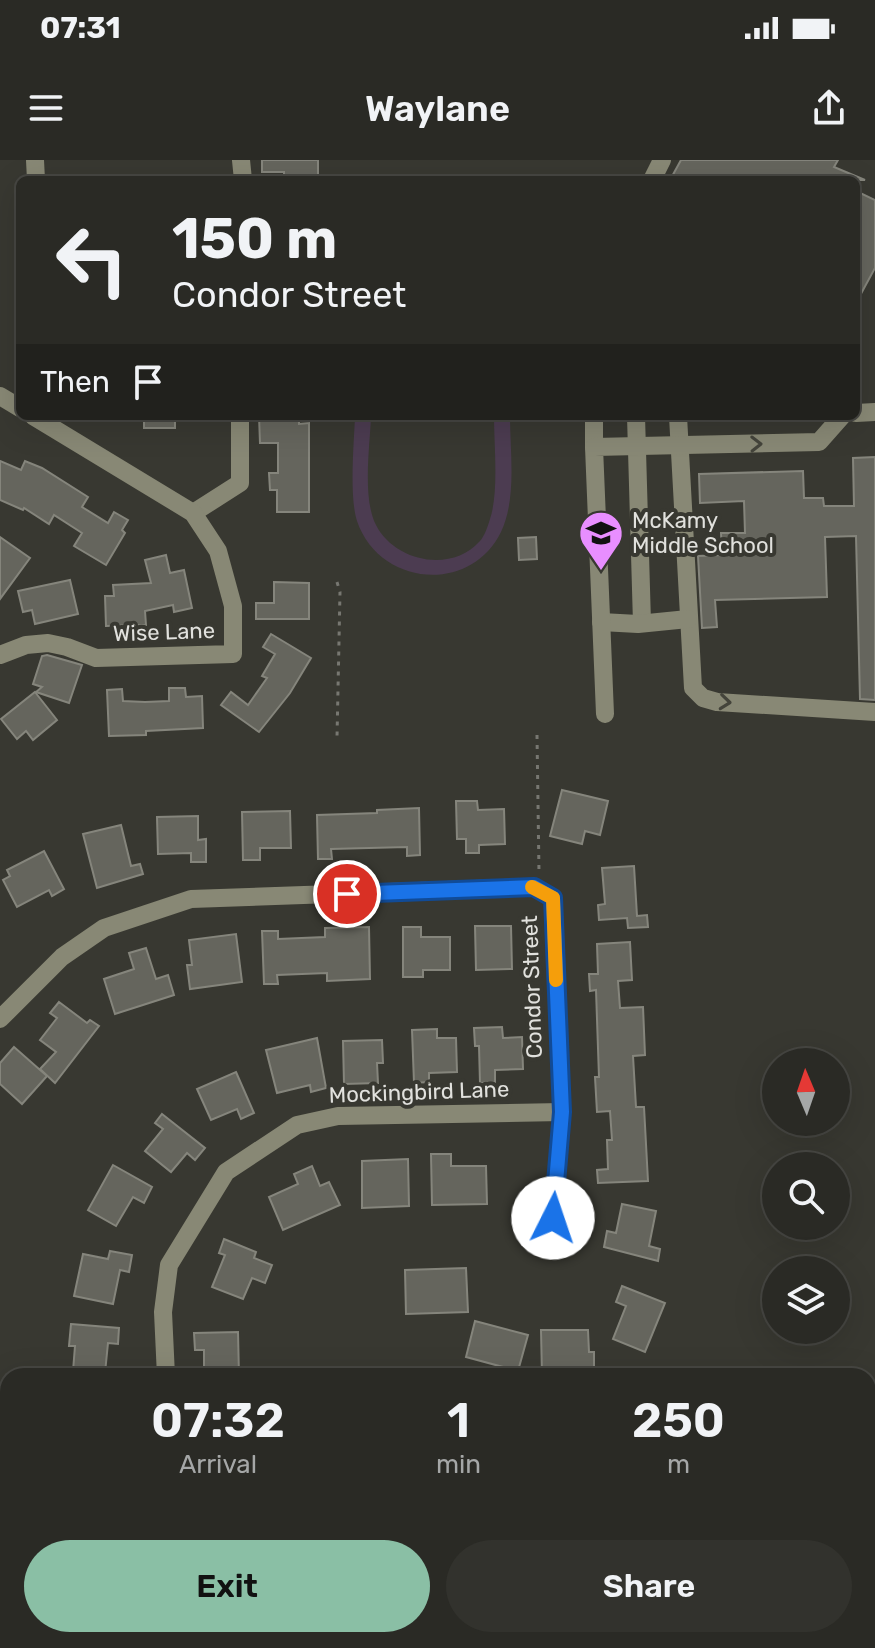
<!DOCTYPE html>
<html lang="en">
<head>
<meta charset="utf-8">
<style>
  body { margin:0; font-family:Rubik,sans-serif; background:#32322d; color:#f1f3f6; height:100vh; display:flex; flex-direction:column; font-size:30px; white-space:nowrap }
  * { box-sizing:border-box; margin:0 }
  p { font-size:26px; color:#a5a7a7 }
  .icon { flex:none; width:44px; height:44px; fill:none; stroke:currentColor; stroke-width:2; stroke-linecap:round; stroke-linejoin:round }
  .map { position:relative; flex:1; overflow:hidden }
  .details { position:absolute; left:0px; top:1208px; width:876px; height:280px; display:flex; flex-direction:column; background:#2a2a25; border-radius:24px 24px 0 0; box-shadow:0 8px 32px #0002,0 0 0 2px #464642 }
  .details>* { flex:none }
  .hud { position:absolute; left:16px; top:16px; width:844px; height:244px; border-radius:12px; box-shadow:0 8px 32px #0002,0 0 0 2px #464642; background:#2a2a25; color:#f1f3f6; overflow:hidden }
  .needle { width:52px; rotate:358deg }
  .tools { position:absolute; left:762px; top:888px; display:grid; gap:16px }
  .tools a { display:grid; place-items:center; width:88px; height:88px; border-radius:50%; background:#2a2a25; box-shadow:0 8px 32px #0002,0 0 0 2px #464642; font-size:40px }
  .pin { position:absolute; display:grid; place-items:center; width:68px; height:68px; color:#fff; margin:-34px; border:4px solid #fff; border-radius:50%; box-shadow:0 2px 8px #0007 }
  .me { position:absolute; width:88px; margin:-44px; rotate:4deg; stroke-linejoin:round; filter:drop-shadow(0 0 6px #0008) }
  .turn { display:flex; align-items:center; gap:28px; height:168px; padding:0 24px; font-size:36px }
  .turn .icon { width:104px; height:104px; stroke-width:2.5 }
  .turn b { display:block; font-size:56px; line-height:68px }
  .then { display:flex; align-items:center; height:76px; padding:0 24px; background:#0003; gap:16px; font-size:30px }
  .eta { display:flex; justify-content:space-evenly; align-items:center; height:136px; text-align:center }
  .eta b { font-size:48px; font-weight:600; line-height:56px }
  .primary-button { display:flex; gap:16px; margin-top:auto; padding:16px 24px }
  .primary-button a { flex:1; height:92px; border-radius:48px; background:#8abfa5; color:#111; font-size:32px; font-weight:600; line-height:92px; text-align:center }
  .primary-button a+a { background:#32322d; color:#f1f3f6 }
  .status { display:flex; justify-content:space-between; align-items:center; height:56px; padding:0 40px; background:#2a2a25; direction:ltr }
  .status svg { height:22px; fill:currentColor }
  header { display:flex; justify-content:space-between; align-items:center; height:104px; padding:0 24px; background:#2a2a25; font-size:36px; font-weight:600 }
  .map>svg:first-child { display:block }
</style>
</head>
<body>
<div class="status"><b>07:31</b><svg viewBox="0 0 49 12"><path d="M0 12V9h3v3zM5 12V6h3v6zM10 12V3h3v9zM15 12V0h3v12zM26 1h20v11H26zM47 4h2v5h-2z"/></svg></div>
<header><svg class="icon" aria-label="menu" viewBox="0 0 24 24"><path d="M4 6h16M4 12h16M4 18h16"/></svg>Waylane<svg class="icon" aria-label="share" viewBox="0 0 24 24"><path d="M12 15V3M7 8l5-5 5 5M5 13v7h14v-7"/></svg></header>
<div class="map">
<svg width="875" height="1488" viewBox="0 0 875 1488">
  <rect width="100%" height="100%" fill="#383831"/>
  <!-- grass -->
  <path fill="#4c3c51" d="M355,256h16c-1,30 -9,82 5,109 18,36 75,49 104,16 4,-4 8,-15 10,-22 9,-27 4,-73 4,-103h16c0,37 7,82 -9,116 -31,63 -122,54 -144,-11 -8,-25 -3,-78 -2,-105z"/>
  <!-- building -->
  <g fill="#65655d" stroke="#85857c" stroke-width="2">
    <path d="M262,0h56v20h-34v-8h-22z"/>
    <path d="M681,0h157l-4,7 31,13h-195z"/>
    <path d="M856,31l19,9v68l-19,35z"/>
    <rect x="144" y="256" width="31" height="12"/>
    <path d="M259,256h40v8l10,-1v89h-32v-22h-7l-1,-17h9v-30h-18z"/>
    <path d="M875,297v243l-15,-1 -4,-163 -31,1 2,60 -112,3 2,27 -15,1 -4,-72 24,-1 -1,-22h24l-1,-32 -44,2 -1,-29 104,-3 1,27h19l1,8h30l-1,-48z"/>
    <path d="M0,301l21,9 4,-9 17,7 46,29 -6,10 26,16 6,-11 14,8 -6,10 3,3 -19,32 -32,-19 8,-13 -28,-18 -5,9 -25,-16 -1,2 -23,-10z"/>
    <path d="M0,377l30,21 -30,41z"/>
    <path d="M536,377l1,22 -18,1 -1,-22z"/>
    <path d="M166,395l4,18 14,-3 8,38 -18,4 -1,-7 -28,6 1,14 -40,1 -1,-30h9l-1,-11 38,-2 -6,-23z"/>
    <path d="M70,420l8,34 -43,10 -3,-14 -9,2 -5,-21z"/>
    <path d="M274,422l35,1v36h-53v-16h18z"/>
    <path d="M271,474l40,24 -21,35 -31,39 -38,-27 10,-13 17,13 19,-27 -5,-2 13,-22 -12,-7z"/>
    <path d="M47,495l35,10 -13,38 -33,-11 6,-5 -9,-3 9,-28z"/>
    <path d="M169,528h16l1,9 16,-1 1,32 -57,3v4l-37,1 -2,-46 15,-1 1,12 22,1 24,-1z"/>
    <path d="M35,532l22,28 -24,20 -7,-9 -9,8 -16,-20z"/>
    <path d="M562,630l46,11 -8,34 -15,-4 -3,13 -32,-8z"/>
    <path d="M456,641h21l1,9 26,-1 1,35 -26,1v8h-13v-14h-9z"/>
    <path d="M419,648l1,47 -13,1v-9l-76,2 1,10h-14l-1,-44 60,-2v-3z"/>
    <path d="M290,651l1,37h-31v12h-17l-1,-48z"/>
    <path d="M198,656v24l8,-1v23h-15v-9l-33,1 -1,-37z"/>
    <path d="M121,665l10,41 9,-2 3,10 -46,14 -14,-54z"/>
    <path d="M44,691l20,38 -12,7 -3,-6 -32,17 -14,-27 7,-4 -3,-6z"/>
    <path d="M634,706l3,50 10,-1 1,12 -20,1 -1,-10 -28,2 -1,-15 7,-1 -3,-36z"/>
    <path d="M475,766h36l1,43 -36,1z"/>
    <path d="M369,767l1,52 -43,2v-8l-50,2 1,9h-14l-2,-53h16v8l47,-2v-9z"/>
    <path d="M403,767h18v10h29v33h-27v7h-20z"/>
    <path d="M236,774l6,48 -52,7 -3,-24h5l-3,-25z"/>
    <path d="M630,782l2,38 -14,1 2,27 23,-1 2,48 -12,1 3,51h8l4,74 -50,2 -1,-13 11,-1 -1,-29h5l-2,-29 -13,1 -2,-35h4l-3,-87 -6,1 -1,-17h9l-1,-30z"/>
    <path d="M146,788l10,31 12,-4 6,20 -59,19 -11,-35 30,-10 -5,-16z"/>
    <path d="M59,842l28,21 3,-3 9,6 -44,57 -15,-14 16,-17 -16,-12 17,-22 -7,-5z"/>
    <path d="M502,867l1,11 19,-1 1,32 -28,1v12l-15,1 -1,-37h-4l-1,-18z"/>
    <path d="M437,869v9h19l1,34 -28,1v9l-15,1 -2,-53z"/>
    <path d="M317,878l9,50 -15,4 -1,-7 -33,8 -11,-43z"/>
    <path d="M382,880l1,23h-6l1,20 -34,1 -1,-43z"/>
    <path d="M14,887l33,29 -25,28 -22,-20v-21z"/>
    <path d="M236,912l18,41 -13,6 -4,-10 -26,11 -14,-31z"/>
    <path d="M162,954l43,34 -10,12 -8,-7 -16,19 -26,-21 18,-22 -8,-6z"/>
    <path d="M431,994h20v12h35l1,38 -55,1z"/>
    <path d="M408,999l1,47 -47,2v-47z"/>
    <path d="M113,1005l39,22 -8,16 -11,-6 -17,29 -28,-16z"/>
    <path d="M312,1006l8,20 9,-4 11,23 -57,25 -14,-33 29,-13 -4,-10z"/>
    <path d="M622,1044l34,7 -7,35 11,3 -2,12 -54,-14 3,-16 9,2z"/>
    <path d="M224,1079l32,13 -2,6 18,7 -7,18 -13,-5 -9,21 -31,-12 13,-32 -6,-2z"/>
    <path d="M110,1091l22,4 -3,17 -9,-2 -7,34 -39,-8 9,-42 25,5z"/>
    <path d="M466,1108l2,44 -62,2 -1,-44z"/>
    <path d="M622,1126l43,17 -20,49 -32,-13 13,-33 -10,-4z"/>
    <path d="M475,1161l53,14 -10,36 -52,-14z"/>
    <path d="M71,1164l48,4 -1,16 -10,-1 -3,30 -32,-2 2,-25h-6z"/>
    <path d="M541,1170h47l1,22h5v24h-52z"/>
    <path d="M238,1172l1,44h-35v-26h-9l-1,-17z"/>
  </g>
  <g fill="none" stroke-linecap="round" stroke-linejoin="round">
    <!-- path -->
    <g stroke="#777771" stroke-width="3" stroke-dasharray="4 6" stroke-linecap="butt">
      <path d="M337,422l3,10 -3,146"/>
      <path d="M537,575l2,137"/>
      <path d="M43,1488l6,-8"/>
    </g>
    <!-- minor -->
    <g stroke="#888875" stroke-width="18">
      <path d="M35,0l1,20"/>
      <path d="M241,0l2,20"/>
      <path d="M652,20l10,-20"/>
      <path d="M0,236l20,12"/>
      <path d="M856,253l19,-1"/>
      <path d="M636,256l6,207"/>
      <path d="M678,256l15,272 10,10 14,4 158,10"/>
      <path d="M594,287v-31"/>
      <path d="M193,353l47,-30v-67"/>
      <path d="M601,462l37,2 50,-5"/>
      <path d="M0,495l26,-10 22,-2 19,4 29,11 137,-4v-48l-15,-55 -25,-38 -160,-97"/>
      <path d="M605,554l-11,-267 225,-5 23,-26"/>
      <path d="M0,859l62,-62 42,-29 87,-29 343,-12 19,11 9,214 -11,133"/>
      <path d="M166,1216l-3,-64 6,-47 57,-93 71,-47 41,-9 224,-4"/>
      <path d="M0,1381l8,16"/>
      <path d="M93,1480l17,8"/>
      <path d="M130,1488l3,-8"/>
      <path d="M482,1488l35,-8"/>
    </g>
  </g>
  <!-- one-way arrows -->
  <defs><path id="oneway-chevron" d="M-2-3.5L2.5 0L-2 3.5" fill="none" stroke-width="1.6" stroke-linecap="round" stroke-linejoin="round" transform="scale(2)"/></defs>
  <g stroke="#44443b">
    <use href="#oneway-chevron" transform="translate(756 284) rotate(-1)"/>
    <use href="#oneway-chevron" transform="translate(725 542) rotate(6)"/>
  </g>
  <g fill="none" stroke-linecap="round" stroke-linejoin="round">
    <!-- route casing -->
    <g stroke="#114b97" stroke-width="20">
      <path id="route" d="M347,734l187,-7 19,11 9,214 -9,106"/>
    </g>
    <!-- route -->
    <use href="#route" stroke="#1a73e8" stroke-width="14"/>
    <!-- slow -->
    <path stroke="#f59e0b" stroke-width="14" d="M532,727l21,11 3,82"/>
  </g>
  <!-- icons -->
  <defs>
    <g id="school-pin" transform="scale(2.3)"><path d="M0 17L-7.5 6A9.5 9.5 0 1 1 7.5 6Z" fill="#e88eff" stroke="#383831"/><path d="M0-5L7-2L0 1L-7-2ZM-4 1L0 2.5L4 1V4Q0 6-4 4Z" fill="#111"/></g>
  </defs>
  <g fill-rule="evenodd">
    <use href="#school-pin" x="601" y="373"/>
  </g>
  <g text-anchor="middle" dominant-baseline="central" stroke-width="8" stroke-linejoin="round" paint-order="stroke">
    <!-- poi labels -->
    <g font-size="22" fill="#e1e1dd" stroke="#383831" text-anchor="start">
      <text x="632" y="360">McKamy<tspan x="632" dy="25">Middle School</tspan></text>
    </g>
    <!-- street labels -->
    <g font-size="22" fill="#e1e1dd" stroke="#383831">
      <text transform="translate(164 472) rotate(-2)">Wise Lane</text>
      <text transform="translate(532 827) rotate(-92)">Condor Street</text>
      <text transform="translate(419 932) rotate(-2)">Mockingbird Lane</text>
    </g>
  </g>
</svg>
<div class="tools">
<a><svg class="needle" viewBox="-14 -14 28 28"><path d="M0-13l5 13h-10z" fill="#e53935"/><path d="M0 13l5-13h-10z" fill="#a5a7a7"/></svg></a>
<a><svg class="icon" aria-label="search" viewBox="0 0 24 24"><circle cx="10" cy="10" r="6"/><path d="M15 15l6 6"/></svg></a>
<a><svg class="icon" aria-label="layers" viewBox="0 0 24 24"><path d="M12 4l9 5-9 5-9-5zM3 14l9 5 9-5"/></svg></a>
</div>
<div class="pin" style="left:347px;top:734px;background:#d93025"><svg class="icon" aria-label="arrive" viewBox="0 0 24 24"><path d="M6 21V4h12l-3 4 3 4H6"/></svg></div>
<svg class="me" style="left:553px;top:1058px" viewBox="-20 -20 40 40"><circle r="19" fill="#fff"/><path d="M0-13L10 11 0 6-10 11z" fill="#1a73e8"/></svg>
<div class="hud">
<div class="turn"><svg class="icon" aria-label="left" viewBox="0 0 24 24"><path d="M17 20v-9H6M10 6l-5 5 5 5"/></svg><div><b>150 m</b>Condor Street</div></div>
<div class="then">Then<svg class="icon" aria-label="arrive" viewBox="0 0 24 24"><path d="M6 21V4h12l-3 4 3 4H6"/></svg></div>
</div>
<section class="details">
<div class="eta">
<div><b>07:32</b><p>Arrival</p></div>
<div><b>1</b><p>min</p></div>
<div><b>250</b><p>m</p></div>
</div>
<div class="primary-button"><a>Exit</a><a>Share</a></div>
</section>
</div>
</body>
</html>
